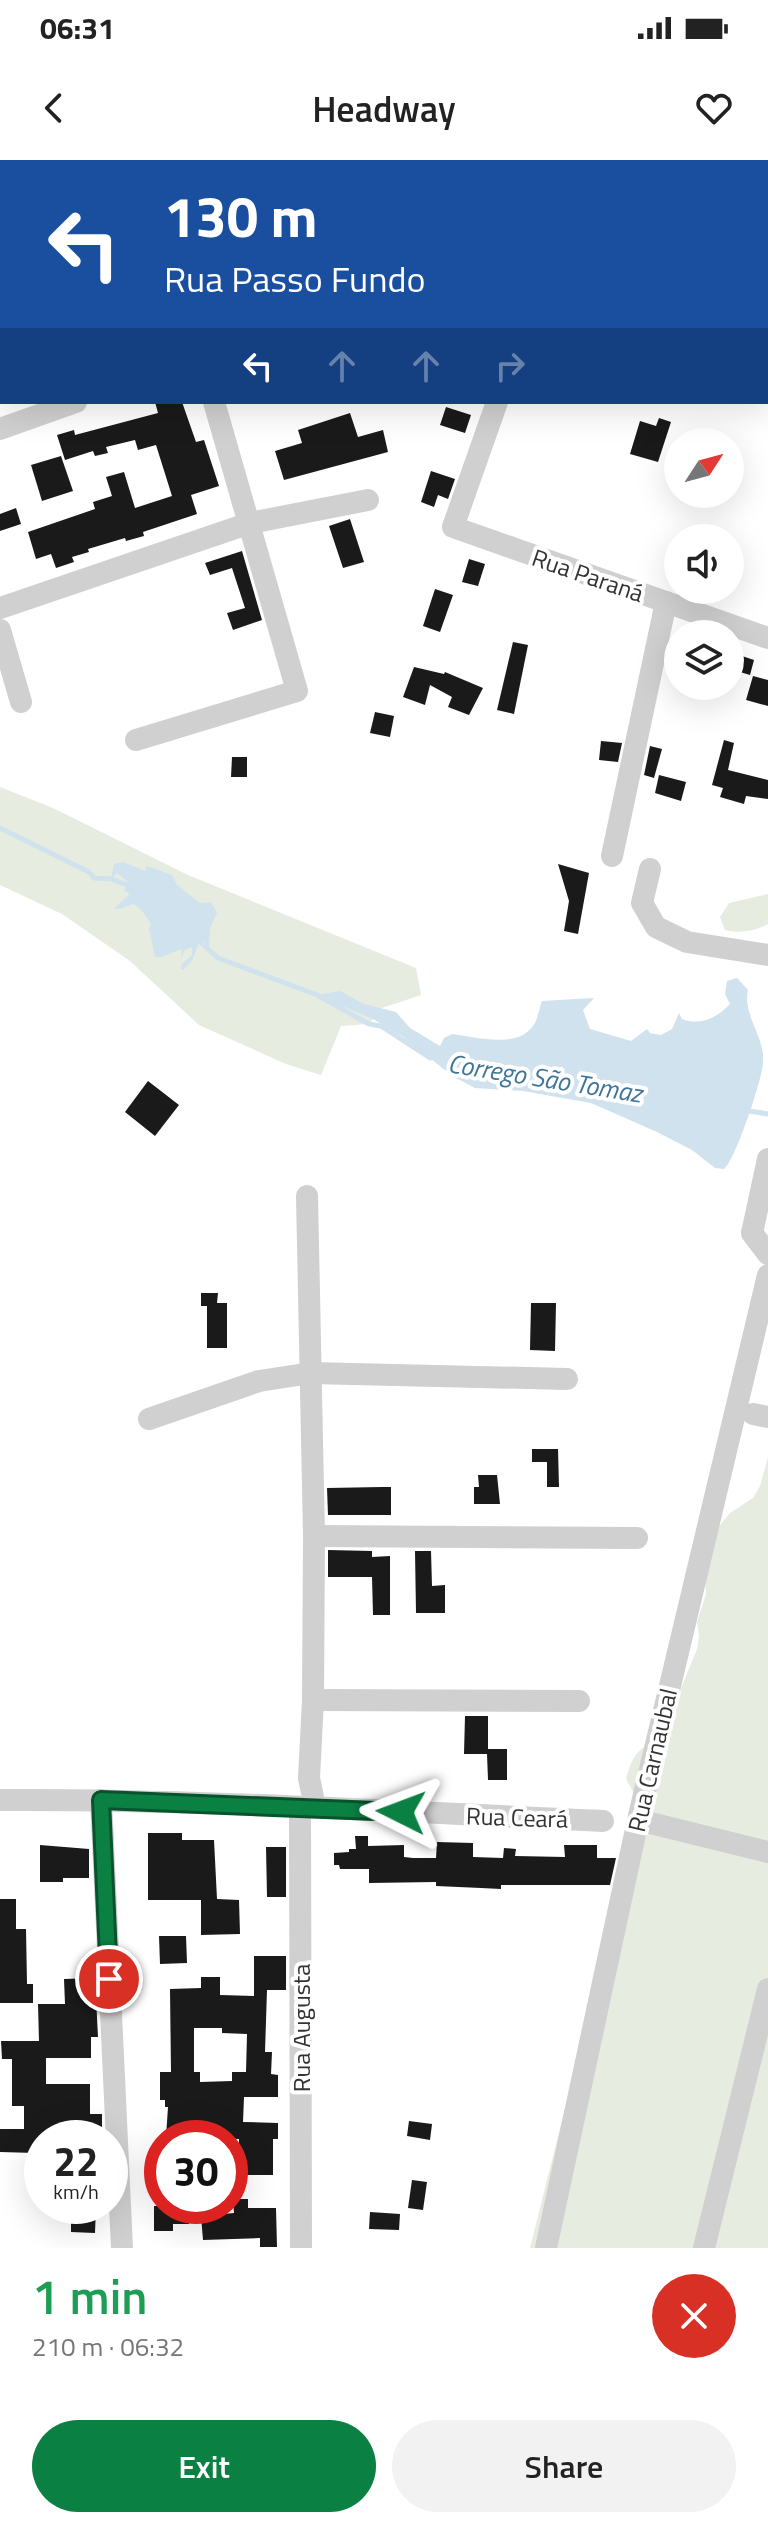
<!DOCTYPE html>
<html lang="en">
<head>
<meta charset="utf-8">
<style>
  body { margin:0; font-family:"Titillium Web",sans-serif; background:#f2f2f2; color:#222; height:100vh; display:flex; flex-direction:column; font-size:30px; white-space:nowrap }
  * { box-sizing:border-box; margin:0 }
  p { font-size:26px; color:#767676 }
  .icon { flex:none; width:44px; height:44px; fill:none; stroke:currentColor; stroke-width:2; stroke-linecap:round; stroke-linejoin:round }
  .map { position:relative; height:2088px; overflow:hidden }
  .drawer { display:flex; flex-direction:column; background:#fff; flex:1 }
  .drawer>* { flex:none }
  .banner { position:absolute; left:0px; top:0px; width:768px; height:244px; box-shadow:0 8px 32px #0002; background:#1a4fa0; color:#fff; overflow:hidden }
  .needle { width:52px; rotate:54deg }
  .controls { position:absolute; left:664px; top:268px; display:grid; gap:16px }
  .controls a { display:grid; place-items:center; width:80px; height:80px; border-radius:50%; background:#fff; box-shadow:0 8px 32px #0002; font-size:40px }
  .speed { position:absolute; left:24px; top:1960px; display:flex; gap:16px; font-size:40px; font-weight:700; text-align:center }
  .speed>* { display:grid; place-content:center; width:104px; height:104px; border-radius:50%; background:#fff; box-shadow:0 8px 32px #0002; line-height:1 }
  .speed small { font-size:20px; font-weight:400 }
  .speed .limit { border:12px solid #d22; background:#fff; color:#111 }
  .pin { position:absolute; display:grid; place-items:center; width:68px; height:68px; color:#fff; margin:-34px; border:4px solid #fff; border-radius:50%; box-shadow:0 2px 8px #0007 }
  .me { position:absolute; width:88px; margin:-44px; rotate:273deg; stroke-linejoin:round; filter:drop-shadow(0 0 6px #0008) }
  .turn { display:flex; align-items:center; gap:28px; height:168px; padding:0 32px; font-size:36px }
  .turn .icon { width:104px; height:104px; stroke-width:2.5 }
  .turn b { display:block; font-size:56px; line-height:68px }
  .lanes { display:flex; align-items:center; height:76px; padding:0 32px; background:#0003; justify-content:center; gap:40px; direction:ltr }
  .lanes .off { opacity:.35 }
  .round { display:grid; place-items:center; flex:none; width:84px; height:84px; border-radius:42px; background:#f2f2f2 }
  .headline { display:flex; align-items:center; justify-content:space-between; height:136px; padding:0 32px }
  h1 { font-size:48px; font-weight:600; line-height:60px; color:#1e9e55 }
  .primary-button { display:flex; gap:16px; margin-top:auto; padding:16px 32px }
  .primary-button a { flex:1; height:92px; border-radius:48px; background:#0b8043; color:#fff; font-size:32px; font-weight:600; line-height:92px; text-align:center }
  .primary-button a+a { background:#f2f2f2; color:#222 }
  .status { display:flex; justify-content:space-between; align-items:center; height:56px; padding:0 40px; background:#fff; direction:ltr }
  .status svg { height:22px; fill:currentColor }
  header { display:flex; justify-content:space-between; align-items:center; height:104px; padding:0 32px; background:#fff; font-size:36px; font-weight:600 }
  .map>svg:first-child { display:block }
</style>
</head>
<body>
<div class="status"><b>06:31</b><svg viewBox="0 0 49 12"><path d="M0 12V9h3v3zM5 12V6h3v6zM10 12V3h3v9zM15 12V0h3v12zM26 1h20v11H26zM47 4h2v5h-2z"/></svg></div>
<header><svg class="icon" aria-label="back" viewBox="0 0 24 24"><path d="M15 5l-7 7 7 7"/></svg>Headway<svg class="icon" aria-label="heart" viewBox="0 0 24 24"><path d="M12 20l-8-8c-3-5 5-10 8-4 3-6 11-1 8 4z"/></svg></header>
<div class="map">
<svg width="768" height="2088" viewBox="0 0 768 2088">
  <rect width="100%" height="100%" fill="#fff"/>
  <!-- green -->
  <g fill="#e6ecdf">
    <path d="M0,627l53,21 135,67 228,93 5,27 -39,13 -13,16 -28,2 -20,49 -35,-11 -87,-39 -69,-64 -68,-47 -62,-29z"/>
    <path d="M768,734v30c-12,7 -30,10 -43,6l-5,-13 9,-14z"/>
    <path d="M768,1297v791h-238l89,-355 16,-98 -9,-16c9,-34 18,-30 44,-48l5,-28 22,-54 2,-13 -2,-14 9,-28 -1,-15 9,-42 6,-12 10,-12 23,-15 7,-12z"/>
  </g>
  <!-- water -->
  <g fill="#cfe2ee">
    <path d="M123,702l22,9 2,-5 25,9 5,10 23,18 11,-1 6,11 -7,15 -1,23 -4,-10 -6,1 -6,17 -10,11 -2,-1 1,-5 10,-9v-8l-7,3 -4,8 1,-9 -21,8h-6l-6,-28 2,-5c-4,-6 -11,-18 -18,-20l-14,5 -5,-1 15,-13 -1,-3h-4l4,-10 -11,-9 -6,6 3,-15z"/>
    <path d="M737,818l11,12c-6,25 18,48 15,73 -1,17 -28,98 -39,106l-9,-1 -23,-18 -35,-18 -66,-29 -68,-12 -48,-3 -21,-11 -51,-40 -30,-18 -56,-24 23,-4 24,13 32,8 14,16 30,18 4,-8 8,-4c23,3 65,15 81,-8 5,-7 6,-17 9,-25l52,-3 -11,12 7,19 41,12 16,-12 3,4 11,2 11,-6 7,-16 3,6c19,7 35,-1 48,-15l-5,-10 2,-13z"/>
  </g>
  <g fill="none" stroke-linecap="round" stroke-linejoin="round">
    <!-- stream -->
    <g stroke="#cfe2ee" stroke-width="5">
      <path d="M0,668l89,44 5,6 17,1 22,8"/>
      <path d="M196,778l22,20 99,37 52,29 12,2 49,32"/>
      <path d="M743,950l25,4"/>
    </g>
  </g>
  <!-- building -->
  <g fill="#1a1a1a" fill-rule="evenodd">
    <path d="M155,242h27l14,40 8,-2 15,46 -28,9 6,19 -54,18 1,4 -18,5 -1,-3 -37,11 1,3 -17,5 2,5 -18,6 -5,-14 -15,5 -8,-27 67,-23 -2,-7 19,-6 -6,-19 18,-5 11,36 37,-12 -16,-51 -18,5 -3,-10 -29,7 2,6 -13,3 -2,-5 -28,9 -8,-25 17,-5 1,5 83,-22z"/>
    <path d="M446,247l25,8 -6,18 -25,-8z"/>
    <path d="M350,253l8,24 25,-7 5,22 -104,28 -9,-29 27,-8 -4,-13z"/>
    <path d="M659,258l12,4 -13,40 -28,-8 10,-33 16,5z"/>
    <path d="M61,296l12,35 -31,10 -11,-36z"/>
    <path d="M431,311l24,8 -7,20 -10,-4 -4,12 -13,-5z"/>
    <path d="M16,348l5,16 -21,7v-17z"/>
    <path d="M350,359l14,43 -21,6 -14,-42z"/>
    <path d="M242,391l20,69 -29,10 -6,-17 18,-5 -13,-40 -22,7 -5,-12z"/>
    <path d="M469,399l16,5 -7,22 -16,-4z"/>
    <path d="M435,429l18,6 -13,37 -17,-6z"/>
    <path d="M513,482l15,3 -14,69 -17,-4z"/>
    <path d="M730,492l24,8 -4,15 -20,-6z"/>
    <path d="M414,507l30,7 1,-2 38,16 -14,27 -21,-8 4,-10 -22,-12 -5,20 -22,-8z"/>
    <path d="M753,516l15,4v26l-22,-6z"/>
    <path d="M375,552l19,4 -4,21 -20,-4z"/>
    <path d="M724,580l10,3 -6,27 40,10v19l-22,-3 -2,8 -24,-7 3,-9 -11,-3z"/>
    <path d="M601,581l21,2 -4,19 -19,-2z"/>
    <path d="M650,586l12,3 -8,29 -10,-3z"/>
    <path d="M232,597h15v20h-16z"/>
    <path d="M659,615l27,7 -5,19 -26,-8z"/>
    <path d="M558,704l31,9 -11,61 -14,-3 5,-30z"/>
    <path d="M148,921l31,24 -24,31 -30,-24z"/>
    <path d="M201,1133h17l-1,10h10v45h-20v-42h-6z"/>
    <path d="M531,1143h25l-1,48 -25,-1z"/>
    <path d="M532,1289h26l1,38h-12v-25h-15z"/>
    <path d="M478,1315h19l3,29h-26v-17h5z"/>
    <path d="M382,1327h9v28h-63l-1,-27z"/>
    <path d="M328,1390l44,1v6l18,-1v59h-17l-1,-38h-44z"/>
    <path d="M415,1391h16l1,35 13,-1v28h-29z"/>
    <path d="M465,1556h23v33h19v31h-19l-1,-26h-23z"/>
    <path d="M148,1673h34v7h32l3,59 22,1 1,34 -39,1v-35h-53z"/>
    <path d="M355,1676h13v10l36,-1v12l9,1h23l1,-16 36,1v14l30,1 1,-10 12,1 -1,7 50,1 -1,-12h33v13h19l-6,27h-109v4l-20,-1 -45,-2v-4l-67,1v-14h-29l-1,-4h-5v-12l15,-1v-3h7z"/>
    <path d="M40,1685l49,4v29h-26v4h-23z"/>
    <path d="M266,1687h20v50h-19z"/>
    <path d="M0,1739h16v30h10l1,55h6v19h-33z"/>
    <path d="M159,1776h27l1,27 -27,1z"/>
    <path d="M254,1796h32v34h-19l-2,62h7l-1,22 7,1v22h-34l-1,25 35,1v16h-5v36h-34v-36l-73,-2 2,-30h-3v-7h-5v-28h11l-1,-83 31,-1v-11h19v18l34,1zM194,1868h28v5l25,1 -1,38h-14v9l-32,1v-10h-6z"/>
    <path d="M95,1818l3,59h-7v21h-45v26h44v30h12v24h-60v3h-7v12l-35,-1v-23h24v-23h-12v-47h-10l-1,-18h38l-1,-37h27l-1,-25z"/>
    <path d="M409,1961l23,3 -2,16 -23,-4z"/>
    <path d="M412,2020l15,2 -4,28 -15,-2z"/>
    <path d="M233,2039h15v9h28l1,39h-17v-9l-57,2 -2,-24 33,-3z"/>
    <path d="M71,2046h25l-1,27 -24,-1z"/>
    <path d="M154,2046h35v18h-16v7h-19z"/>
    <path d="M370,2052l30,2 -1,16 -30,-1z"/>
  </g>
  <g fill="none" stroke-linecap="round" stroke-linejoin="round">
    <!-- minor -->
    <g stroke="#d0d0d0" stroke-width="22">
      <path d="M138,0l1,2"/>
      <path d="M365,2l1,-2"/>
      <path d="M0,85l2,-1"/>
      <path d="M766,215h2"/>
      <path d="M497,242l-44,125 315,111"/>
      <path d="M0,269l76,-27"/>
      <path d="M0,448l250,-85 118,-23"/>
      <path d="M0,470l21,72"/>
      <path d="M136,580l161,-49 -83,-289"/>
      <path d="M612,696l54,-254"/>
      <path d="M650,709l-8,34 14,24 31,15 81,13"/>
      <path d="M768,999l-16,74 16,21"/>
      <path d="M307,1036l7,340 -1,164 -4,78 6,29"/>
      <path d="M753,1254l15,3"/>
      <path d="M149,1259l110,-38 52,-8 256,6"/>
      <path d="M314,1376l323,2"/>
      <path d="M313,1540l266,1"/>
      <path d="M0,1640c201,-1 402,12 603,21"/>
      <path d="M101,1640l21,448"/>
      <path d="M300,1647l1,441"/>
      <path d="M638,1660l130,32"/>
      <path d="M546,2088l92,-428 130,-545"/>
      <path d="M704,2088l64,-259"/>
    </g>
  </g>
  <g fill="none" stroke-linecap="round" stroke-linejoin="round">
    <!-- route casing -->
    <g stroke="#07532c" stroke-width="20">
      <path id="route" d="M109,1819l-8,-179 300,12"/>
    </g>
    <!-- route -->
    <use href="#route" stroke="#0b8043" stroke-width="14"/>
  </g>
  <g text-anchor="middle" dominant-baseline="central" stroke-width="8" stroke-linejoin="round" paint-order="stroke">
    <!-- street labels -->
    <g font-size="24" fill="#333" stroke="#fff">
      <text transform="translate(588 415) rotate(19)">Rua Paraná</text>
      <text transform="translate(652 1600) rotate(-77)">Rua Carnaubal</text>
      <text transform="translate(517 1657) rotate(2)">Rua Ceará</text>
      <text transform="translate(301 1868) rotate(-90)">Rua Augusta</text>
    </g>
    <!-- water labels -->
    <g font-size="26" font-style="italic" fill="#3f7597" stroke="#fff">
      <text transform="translate(545 918) rotate(9)">Corrego São Tomaz</text>
    </g>
  </g>
</svg>
<div class="controls">
<a><svg class="needle" viewBox="-14 -14 28 28"><path d="M0-13l5 13h-10z" fill="#e53935"/><path d="M0 13l5-13h-10z" fill="#767676"/></svg></a>
<a><svg class="icon" aria-label="sound" viewBox="0 0 24 24"><path d="M4 9h4l5-4v14l-5-4H4zM17 9q2 3 0 6"/></svg></a>
<a><svg class="icon" aria-label="layers" viewBox="0 0 24 24"><path d="M12 4l9 5-9 5-9-5zM3 14l9 5 9-5"/></svg></a>
</div>
<div class="speed"><div>22<small>km/h</small></div><div class="limit">30</div></div>
<div class="pin" style="left:109px;top:1819px;background:#d93025"><svg class="icon" aria-label="arrive" viewBox="0 0 24 24"><path d="M6 21V4h12l-3 4 3 4H6"/></svg></div>
<svg class="me" style="left:401px;top:1652px" viewBox="-20 -20 40 40"><path d="M0-17L14 15 0 8-14 15z" fill="#0b8043" stroke="#fff" stroke-width="4"/></svg>
<div class="banner">
<div class="turn"><svg class="icon" aria-label="left" viewBox="0 0 24 24"><path d="M17 20v-9H6M10 6l-5 5 5 5"/></svg><div><b>130 m</b>Rua Passo Fundo</div></div>
<div class="lanes"><svg class="icon" aria-label="left" viewBox="0 0 24 24"><path d="M17 20v-9H6M10 6l-5 5 5 5"/></svg><svg class="icon off" aria-label="ahead" viewBox="0 0 24 24"><path d="M12 20V5M6 11l6-6 6 6"/></svg><svg class="icon off" aria-label="ahead" viewBox="0 0 24 24"><path d="M12 20V5M6 11l6-6 6 6"/></svg><svg class="icon off" aria-label="right" viewBox="0 0 24 24"><path d="M7 20v-9h11M14 6l5 5-5 5"/></svg></div>
</div>
</div>
<section class="drawer">
<div class="headline"><div><h1>1 min</h1><p>210 m · 06:32</p></div><a class="round" style="background:#d93025;color:#fff"><svg class="icon" aria-label="close" viewBox="0 0 24 24"><path d="M6 6l12 12M18 6L6 18"/></svg></a></div>
<div class="primary-button"><a>Exit</a><a>Share</a></div>
</section>
</body>
</html>
